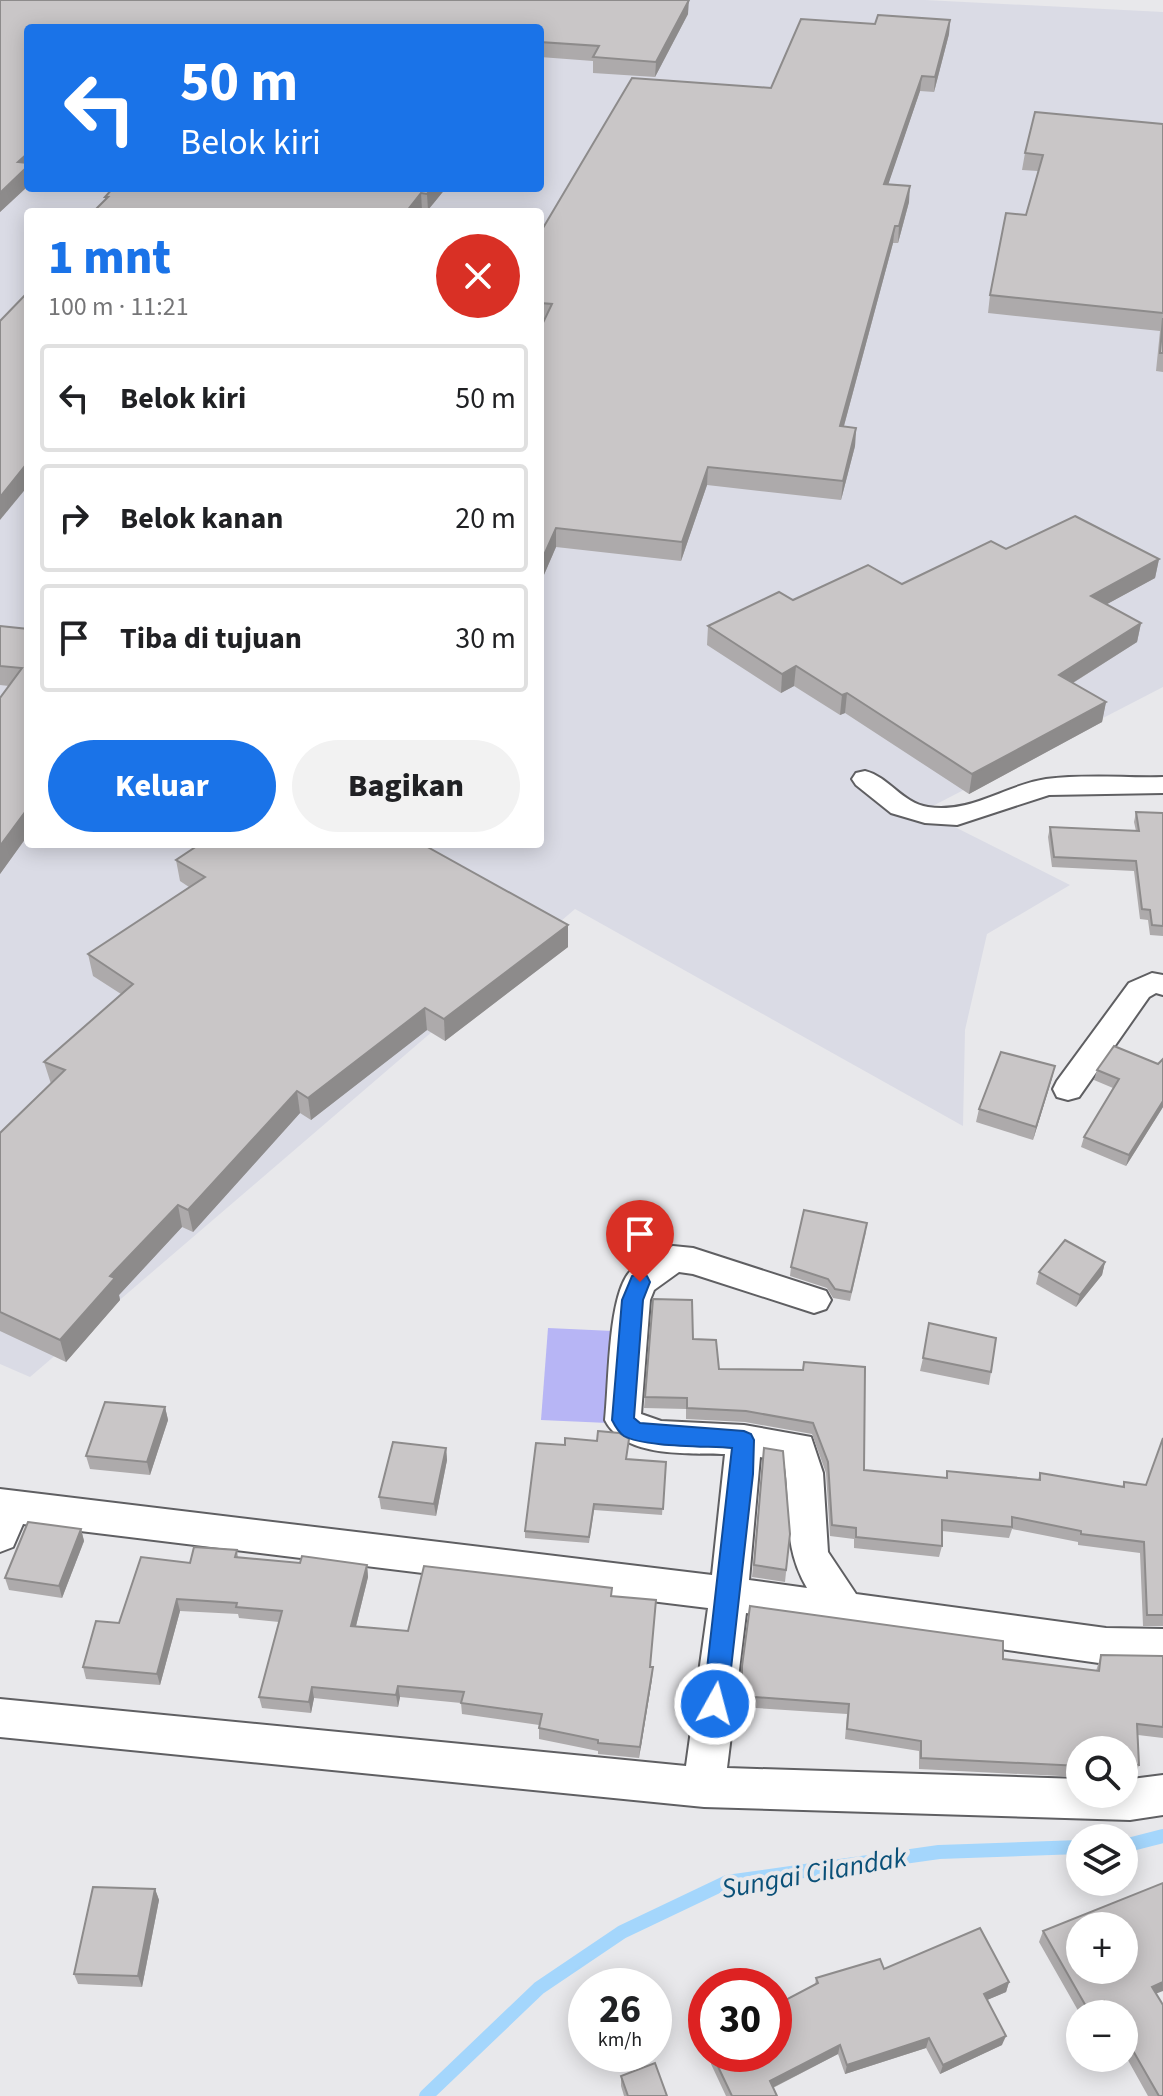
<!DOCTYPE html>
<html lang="id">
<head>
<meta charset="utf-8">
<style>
  body { margin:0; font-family:"Source Sans 3",sans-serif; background:#f2f2f2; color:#202124; height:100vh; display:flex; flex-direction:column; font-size:30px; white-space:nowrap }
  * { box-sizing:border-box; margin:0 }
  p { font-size:26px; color:#757577 }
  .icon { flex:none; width:44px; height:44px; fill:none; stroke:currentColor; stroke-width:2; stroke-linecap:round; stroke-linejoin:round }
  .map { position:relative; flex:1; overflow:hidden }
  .side { position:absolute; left:24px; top:208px; width:520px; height:640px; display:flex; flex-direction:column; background:#fff; border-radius:8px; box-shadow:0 4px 20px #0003 }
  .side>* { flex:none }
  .guide { position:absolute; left:24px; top:24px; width:520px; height:168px; border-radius:8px; box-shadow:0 4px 20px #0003; background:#1a73e8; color:#fff; overflow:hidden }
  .tools { position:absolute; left:1066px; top:1736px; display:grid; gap:16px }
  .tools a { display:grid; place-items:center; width:72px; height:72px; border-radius:50%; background:#fff; box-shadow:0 4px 20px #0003; font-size:40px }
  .speed { position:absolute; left:568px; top:1968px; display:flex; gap:16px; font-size:40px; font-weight:700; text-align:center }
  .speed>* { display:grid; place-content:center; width:104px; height:104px; border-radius:50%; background:#fff; box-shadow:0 4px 20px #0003; line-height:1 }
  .speed small { font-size:20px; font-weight:400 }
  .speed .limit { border:12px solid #d22; background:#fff; color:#111 }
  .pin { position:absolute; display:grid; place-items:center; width:68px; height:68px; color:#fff; margin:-82px -34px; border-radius:50% 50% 50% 0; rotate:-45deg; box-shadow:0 0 8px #0007 }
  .pin .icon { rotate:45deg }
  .me { position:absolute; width:88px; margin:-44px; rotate:7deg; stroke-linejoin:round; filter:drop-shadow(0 0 6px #0008) }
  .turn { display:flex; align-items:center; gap:28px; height:168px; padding:0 24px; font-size:36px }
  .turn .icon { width:104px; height:104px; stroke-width:2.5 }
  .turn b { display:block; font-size:56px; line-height:68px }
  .round { display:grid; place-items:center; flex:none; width:84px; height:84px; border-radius:42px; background:#f2f2f2 }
  .overview { display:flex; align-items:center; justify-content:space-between; height:136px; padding:0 24px }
  h1 { font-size:48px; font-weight:800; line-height:60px; color:#1a73e8 }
  .cta { display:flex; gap:16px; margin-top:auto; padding:16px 24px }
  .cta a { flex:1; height:92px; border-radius:48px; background:#1a73e8; color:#fff; font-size:32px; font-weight:800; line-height:92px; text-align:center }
  .cta a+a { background:#f2f2f2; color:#202124 }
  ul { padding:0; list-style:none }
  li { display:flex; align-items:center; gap:24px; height:108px; margin:0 16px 12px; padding:0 8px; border:4px solid #e0e0e0; border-radius:8px }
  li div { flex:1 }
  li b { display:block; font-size:30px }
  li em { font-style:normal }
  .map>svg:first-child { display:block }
</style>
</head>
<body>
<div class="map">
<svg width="1163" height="2096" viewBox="0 0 1163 2096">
  <rect width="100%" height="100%" fill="#e8e8eb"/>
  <!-- built -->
  <path fill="#dadbe5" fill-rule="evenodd" d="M0,0h925l238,12v675l-240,124 147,74 -83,49 -22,96 -2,96 -388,-217 -545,468 -30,-13zM28,28h512v160h-512zM28,212h512v632h-512z"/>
  <!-- green -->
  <path fill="#b7b5f5" d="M548,1328l65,3 -5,92 -67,-3z"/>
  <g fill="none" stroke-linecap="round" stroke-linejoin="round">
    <!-- stream -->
    <g stroke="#a4d6fc" stroke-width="14">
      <path d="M1124,1846l39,-10"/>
      <path d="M426,2096l113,-108 83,-56 105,-50 212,-30 141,-5"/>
    </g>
    <!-- street casing -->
    <g stroke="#5f5f62" stroke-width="4">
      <g id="street">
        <path d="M865,771c24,6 37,32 63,36 42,7 78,-22 118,-28 38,-5 79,-1 117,-2v16l-114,2 -92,30 -32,-2 -34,-10 -35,-28 -4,-6 4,-6z"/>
        <path d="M1152,973l11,2v20l-7,-2 -7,4 -70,100 -11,3 -11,-3 -4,-8 4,-8 72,-98z"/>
        <path d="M673,1246l20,2 133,43 5,9 -5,9 -12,4 -121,-39 -14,-2 -25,18 -4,10 -9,114 20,7 83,4 67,12 12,36 5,79 28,42 250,34 57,1v36l-57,-1 -360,-51 -19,155 353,11v15h44v-14l39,-5v40l-33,5 -426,-13 -704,-70v-38l686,67 22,-158 -685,-84 -10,23 -13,5v-63l712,86 13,-121c-37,-1 -101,4 -120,-34 4,-37 3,-113 21,-143 8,-14 32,-26 47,-31zM760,1457l24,4c8,48 -3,82 23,127l-58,-8z"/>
      </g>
    </g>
    <!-- street -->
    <use href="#street" fill="#fff" fill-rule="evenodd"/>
  </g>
  <!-- wall -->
  <g fill="#adaaab">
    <path d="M0,0l688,14 -33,63 -62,-4v-12l-53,-4v-29h-512v158l-28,26z"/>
    <path d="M950,20l-1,14 -15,58 -14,-1 -32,93 21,18 -11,41h-5l-49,183 12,2 -1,18 -14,54 -134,-15 -26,76 -125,-14 -16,37v-255l4,-8 -4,-1v-87l231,-145 104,-64z"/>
    <path d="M1163,124v248l-7,-1 4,-40 -172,-18 2,-18 36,-80 12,-44 -16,-1 3,-17z"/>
    <path d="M446,188l-18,22h-6l-2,2h-327l12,-12v-3z"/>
    <path d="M1006,549l153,10 -4,19 -48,26 34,19 -4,19 -64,41 33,19 -4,20 -133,72 -124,-81 -5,2 -46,-29 -13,7 -74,-48 1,-19 85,-26 109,-16z"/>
    <path d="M0,626l28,3v206l-28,39v-176l9,-12 -9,-1z"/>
    <path d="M1136,812l27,1v123l-13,-1 -2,-15 -8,-1 -6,-48 -82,-4 -4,-30 2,-10 86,4 -2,-9z"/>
    <path d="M176,860l392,87 -123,94 -18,-11 -116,90 -11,-7 -107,119 -11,-5 -63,68 1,5 -54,62 -66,-31v-198l51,-49 -7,-22 77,-68 -28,-18 -5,-22 101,-67 -9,-6z"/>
    <path d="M1163,1059v48l-37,59 -45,-19 3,-10 29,-49 -19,-8 3,-10 61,-6z"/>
    <path d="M1052,1078l-19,62 -57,-18 3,-13z"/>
    <path d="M866,1232l-16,69 -17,-3 -6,-10 -37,-12 1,-9z"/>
    <path d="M1105,1262l-3,13 -26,32 -40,-23 3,-12z"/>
    <path d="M693,1339l26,30 84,1 1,-8 60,108 82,8 1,-7 91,9 2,-7 82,14 2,-5 22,3 17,-47v188h-20l-3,-73 -62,-8v-3l-66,-13 -3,9 -67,-7v15l-3,11 -85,-9v-9l-24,-3 -4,-63 -14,-39 -67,-12 -59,-3v-10l-42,-1 1,-11z"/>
    <path d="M923,1358l68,14 -2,13 -69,-14z"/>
    <path d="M165,1407l3,13 -18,55 -60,-6 -4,-13z"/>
    <path d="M565,1445l62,14 39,3 -4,53 -68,-5 -5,33 -64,-5v-7z"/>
    <path d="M446,1448l1,12 -11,56 -55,-7 -2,-12z"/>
    <path d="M764,1448l26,86 -5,48 -33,-5z"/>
    <path d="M81,1529l3,12 -22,57 -53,-8 -4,-12z"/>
    <path d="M237,1550l1,7 62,6 67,2 1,12 -12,49 52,5 204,-35 38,71 2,12 -13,79 -41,-4v-3l-59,-12v-14l-77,-11 -1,-11 -61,-6 -2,10 -84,-9 -3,15 -49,-5 -3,-11 20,-75 -40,-4 -1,-4 -58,-3 -20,74 -74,-6 -3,-12 36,-44 71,-60z"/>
    <path d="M750,1606l253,53 93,12 5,-16 62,1v82l-25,-3 1,30 -4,11 -11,-1v-25h-44v27l-161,-8v-18l-74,-12 2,-25 -106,-7v-31z"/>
    <path d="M155,1889l4,11 -17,87 -64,-3 -4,-10z"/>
    <path d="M1043,1931l113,62 7,103h-15l-24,-43v-39h-23l-1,-3 -7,3h-13l-41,-72z"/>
    <path d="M884,1969l125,13 -3,10 -19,8 15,45 -62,29 -14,-26 -81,26 -7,-20 -65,34 4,8h-51l-15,-32 1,-10h62l41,-69 1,-7z"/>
    <path d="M621,2076l46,20h-43l-3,-10z"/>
  </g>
  <!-- shaded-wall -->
  <g fill="#8d8b8b">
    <path d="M689,0l-1,14 -33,63 1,-15z"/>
    <path d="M950,20l-1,14 -15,58 1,-15z"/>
    <path d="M922,76l-2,15 -37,109 1,-16z"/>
    <path d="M28,153v33l-28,26v-19l18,-31z"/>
    <path d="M910,186l-1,16 -11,41 1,-17z"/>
    <path d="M432,188h14l-18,22 -1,-16z"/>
    <path d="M421,193l1,17 -2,2h-14z"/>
    <path d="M895,226l-2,17 -54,201 1,-18z"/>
    <path d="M856,428l-1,18 -14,54 2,-19z"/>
    <path d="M28,462v24l-28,34v-23z"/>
    <path d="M708,467l-1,18 -26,76 1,-19z"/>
    <path d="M556,528v19l-16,37v-20z"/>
    <path d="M1159,559l-4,19 -68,37 4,-19z"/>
    <path d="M1141,623l-4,19 -82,52 4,-19z"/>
    <path d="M796,666l-2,20 -13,7 1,-19z"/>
    <path d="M847,693l-2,20 -5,2 2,-20z"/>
    <path d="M1106,702l-4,20 -133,72 3,-20z"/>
    <path d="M28,807v28l-28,39v-28z"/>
    <path d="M568,925v22l-123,94 -1,-22z"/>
    <path d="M425,1008l2,22 -116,90 -3,-22z"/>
    <path d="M1055,1066l-3,12 -19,62 3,-13z"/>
    <path d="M297,1091l3,22 -107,119 -5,-22z"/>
    <path d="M1163,1101v6l-37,59 3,-11z"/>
    <path d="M178,1205l4,22 -63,68 1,5 -54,62 -6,-22 50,-64z"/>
    <path d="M1105,1262l-3,13 -26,32 4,-12z"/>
    <path d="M165,1407l3,13 -18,55 -3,-13z"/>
    <path d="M446,1448l1,12 -11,56 -2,-12z"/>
    <path d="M81,1529l3,12 -22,57 -3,-12z"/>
    <path d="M367,1565l1,12 -15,61 -2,-12z"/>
    <path d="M177,1599l3,12 -20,74 -3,-11z"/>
    <path d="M653,1667l-1,12 -13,79 1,-11z"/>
    <path d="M398,1686l2,11 -2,10 -2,-12z"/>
    <path d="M312,1687l2,11 -3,15 -2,-11z"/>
    <path d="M155,1889l4,11 -17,87 -4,-11z"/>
    <path d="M1009,1982l-3,10 -26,11 4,-9z"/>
    <path d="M1163,1982v9l-16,6 5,-10z"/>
    <path d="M1104,2001l-4,10 -7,3h-8l2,-6z"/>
    <path d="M1006,2036l-4,9 -62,29 3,-9z"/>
    <path d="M929,2038l-3,10 -81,26 2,-9z"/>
    <path d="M840,2045l-2,9 -70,36 2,-9z"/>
  </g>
  <!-- building -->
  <g fill="#c9c6c7" stroke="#8d8b8b" stroke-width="2" fill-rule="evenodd">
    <path d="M0,0h689l-33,62 -63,-5 6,-11 -59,-4v-14h-512v125l-10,9 10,1v3l-28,27z"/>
    <path d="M878,15l72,5 -15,57 -13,-1 -38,108 26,2 -11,40h-4l-55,200 16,2 -13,53 -135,-14 -26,75 -126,-14 -16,36v-235l12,-25 -12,-1v-70l92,-155 139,10 30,-69 74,5z"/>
    <path d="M1035,112l128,12v189l-173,-18 16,-82 20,2 17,-60 -18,-2z"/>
    <path d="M113,188h319l-5,6 -6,-1 -15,19h-313l15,-15h-3z"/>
    <path d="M28,292v170l-28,35v-176z"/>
    <path d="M1163,318v35h-3z"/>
    <path d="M1075,516l84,43 -68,37 50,27 -82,52 47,27 -134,72 -125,-81 -5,2 -46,-29 -14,8 -74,-48 71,-34 14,8 75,-35 34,19 89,-43 15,8z"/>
    <path d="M0,626l28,3v179l-28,38v-148l22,-30 -22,-2z"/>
    <path d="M1136,812l27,1v113l-11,-1 -2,-15 -8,-1 -6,-48 -82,-4 -4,-30 89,4z"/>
    <path d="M200,844h222l146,81 -124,94 -19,-11 -117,90 -11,-7 -109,119 -10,-5 -68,71 5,2 -55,62 -60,-28v-179l65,-63 -21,-8 89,-78 -45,-30 117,-77 -29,-17z"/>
    <path d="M1114,1046l44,18 5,-5v42l-34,54 -45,-18 35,-58 -22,-9z"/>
    <path d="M1001,1052l54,14 -19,61 -57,-18z"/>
    <path d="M804,1210l63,13 -16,69 -16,-3 -7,-10 -37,-12z"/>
    <path d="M1065,1240l40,22 -25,33 -41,-23z"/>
    <path d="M653,1299l39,1 1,39 23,1 3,29 84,1 1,-8 61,5 -1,103 83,8v-7l93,9v-7l84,14v-5l22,3 17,-47v177h-16l-3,-73 -63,-8v-3l-69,-14v10l-70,-7v26l-86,-9v-9l-24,-3 -4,-63 -15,-39 -67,-12 -59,-3v-10l-42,-1z"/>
    <path d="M929,1323l67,15 -5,34 -68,-14z"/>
    <path d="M105,1402l60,5 -18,55 -61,-6z"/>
    <path d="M598,1431l21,2 10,6 -3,20 40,3 -3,47 -69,-5 -5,33 -64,-6 11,-88 29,2v-7l32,3z"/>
    <path d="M393,1442l53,6 -12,56 -55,-7z"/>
    <path d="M764,1448l19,3 7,83 -4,36 -32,-5z"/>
    <path d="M28,1522l53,7 -22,57 -54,-8z"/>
    <path d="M194,1547l43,3 -2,7 65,6 2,-7 65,9 -16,61 57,5 16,-65 188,22 -1,8 45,4 -6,67h3l-13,80 -42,-4v-3l-59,-12 3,-14 -81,-11 3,-11 -66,-6 -2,9 -84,-8 -3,15 -50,-5 23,-86 -46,-4 1,-4 -60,-4 -20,75 -74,-7 13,-46 23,2 22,-66 49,6z"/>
    <path d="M750,1606l253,35v18l96,12 2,-16 62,1v71l-26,-3 2,41 -15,-1v-14h-44v16l-159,-8v-17l-74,-12 2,-25 -107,-8v-30z"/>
    <path d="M1163,1883v99l-11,5 11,18v91h-4l-35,-61v-21h-12l-8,-13 -17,7 -44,-77zM1080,1926h44v44h-44z"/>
    <path d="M93,1887l62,2 -17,87 -64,-2z"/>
    <path d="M980,1928l29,54 -25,12 22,42 -63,29 -14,-27 -82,27 -7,-20 -70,36 7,15h-45l-20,-42h62v-48l44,-23 -2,-5 64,-19 4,10z"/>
    <path d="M655,2063l12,33h-39l-7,-20z"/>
  </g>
  <!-- route -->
  <path fill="#1a73e8" stroke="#114b97" stroke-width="2" d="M640,1274l7,2 3,6 -7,18 -9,118 6,5 104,8 7,3 3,6 -1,34 -26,230 -4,8 -8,3 -9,-3 -3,-8 29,-256c-25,-2 -89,-1 -108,-12 -6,-4 -9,-10 -12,-16l10,-120 10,-24z"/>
  <g text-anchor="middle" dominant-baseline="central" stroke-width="8" stroke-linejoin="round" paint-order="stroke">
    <!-- near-water labels -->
    <g font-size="28" font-style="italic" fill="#0a5078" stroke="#e8e8eb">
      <text transform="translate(814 1873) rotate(-10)">Sungai Cilandak</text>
    </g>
  </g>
</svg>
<div class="tools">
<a><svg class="icon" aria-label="search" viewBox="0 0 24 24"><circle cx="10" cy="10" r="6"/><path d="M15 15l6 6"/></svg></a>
<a><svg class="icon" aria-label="layers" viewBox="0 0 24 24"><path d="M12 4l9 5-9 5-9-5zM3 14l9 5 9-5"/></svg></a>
<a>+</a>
<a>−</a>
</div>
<div class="speed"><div>26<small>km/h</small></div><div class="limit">30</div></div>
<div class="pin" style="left:640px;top:1282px;background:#d93025"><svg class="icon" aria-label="arrive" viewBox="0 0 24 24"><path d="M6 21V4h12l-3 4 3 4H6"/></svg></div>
<svg class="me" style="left:715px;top:1704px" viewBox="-20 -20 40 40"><circle r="17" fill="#1a73e8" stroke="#fff" stroke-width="3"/><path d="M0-11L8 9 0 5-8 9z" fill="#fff"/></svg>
<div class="guide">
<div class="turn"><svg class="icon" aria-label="left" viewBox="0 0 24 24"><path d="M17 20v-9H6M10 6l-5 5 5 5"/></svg><div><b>50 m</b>Belok kiri</div></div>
</div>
<section class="side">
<div class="overview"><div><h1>1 mnt</h1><p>100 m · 11:21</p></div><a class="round" style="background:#d93025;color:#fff"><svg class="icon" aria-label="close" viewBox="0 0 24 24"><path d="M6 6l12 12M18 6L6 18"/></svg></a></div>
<ul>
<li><svg class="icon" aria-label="left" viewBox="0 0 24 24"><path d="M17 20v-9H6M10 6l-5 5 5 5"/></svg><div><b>Belok kiri</b></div><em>50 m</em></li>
<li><svg class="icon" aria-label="right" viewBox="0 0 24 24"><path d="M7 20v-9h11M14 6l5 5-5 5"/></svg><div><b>Belok kanan</b></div><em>20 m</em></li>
<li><svg class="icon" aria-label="arrive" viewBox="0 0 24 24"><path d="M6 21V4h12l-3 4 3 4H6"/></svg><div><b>Tiba di tujuan</b></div><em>30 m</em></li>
</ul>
<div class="cta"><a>Keluar</a><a>Bagikan</a></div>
</section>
</div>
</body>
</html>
